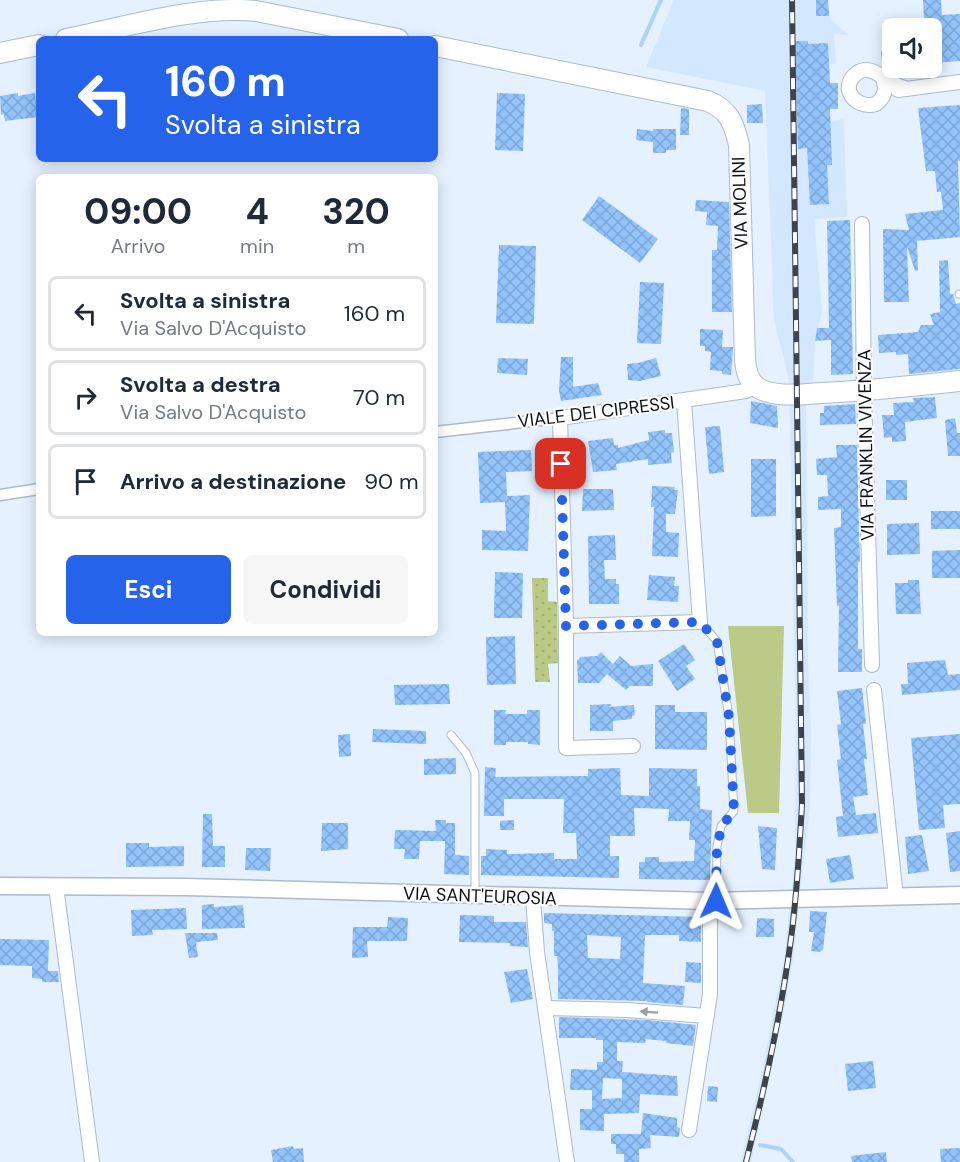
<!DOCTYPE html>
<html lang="it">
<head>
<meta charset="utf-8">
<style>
  body { margin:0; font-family:"DM Sans",sans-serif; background:#f6f6f7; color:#1f2937; height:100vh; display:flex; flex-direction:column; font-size:22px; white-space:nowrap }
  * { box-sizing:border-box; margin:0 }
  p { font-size:20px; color:#747a83 }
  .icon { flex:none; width:33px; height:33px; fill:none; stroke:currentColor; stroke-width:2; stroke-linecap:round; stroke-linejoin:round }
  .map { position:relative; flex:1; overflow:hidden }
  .side { position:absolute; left:36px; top:174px; width:402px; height:462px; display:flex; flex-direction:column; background:#fff; border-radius:9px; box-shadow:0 3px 15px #0003 }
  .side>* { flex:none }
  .banner { position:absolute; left:36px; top:36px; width:402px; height:126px; border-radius:9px; box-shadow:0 3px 15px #0003; background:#2563eb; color:#fff; overflow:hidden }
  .tools { position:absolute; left:882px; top:18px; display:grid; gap:12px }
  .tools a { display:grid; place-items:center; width:60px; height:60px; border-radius:9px; background:#fff; box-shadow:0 3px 15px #0003; font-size:30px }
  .pin { position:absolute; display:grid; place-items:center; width:51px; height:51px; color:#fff; margin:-26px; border-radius:12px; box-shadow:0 3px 9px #0006 }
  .me { position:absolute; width:66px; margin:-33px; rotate:1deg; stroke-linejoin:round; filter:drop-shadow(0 0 4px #0008) }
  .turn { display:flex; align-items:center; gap:21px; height:126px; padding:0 30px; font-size:27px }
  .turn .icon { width:78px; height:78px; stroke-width:2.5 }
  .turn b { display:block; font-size:42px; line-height:51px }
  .eta { display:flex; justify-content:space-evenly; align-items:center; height:102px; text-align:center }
  .eta b { font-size:36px; font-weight:700; line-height:42px }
  .button { display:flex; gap:12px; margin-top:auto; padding:12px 30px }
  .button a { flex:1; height:69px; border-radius:9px; background:#2563eb; color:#fff; font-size:24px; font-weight:700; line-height:69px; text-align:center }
  .button a+a { background:#f6f6f7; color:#1f2937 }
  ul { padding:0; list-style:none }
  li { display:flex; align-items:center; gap:18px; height:75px; margin:0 12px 9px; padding:0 18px; border:3px solid #e0e1e3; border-radius:9px }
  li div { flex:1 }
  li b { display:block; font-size:22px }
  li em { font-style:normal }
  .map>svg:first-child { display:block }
</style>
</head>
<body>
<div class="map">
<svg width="960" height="1162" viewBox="0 0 960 1162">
  <defs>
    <pattern id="park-dots" width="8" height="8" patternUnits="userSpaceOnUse" patternTransform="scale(1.5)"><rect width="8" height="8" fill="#bbca86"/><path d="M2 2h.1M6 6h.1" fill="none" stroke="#9fac73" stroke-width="1.8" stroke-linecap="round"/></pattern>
    <pattern id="building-cross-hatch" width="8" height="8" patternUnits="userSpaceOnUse" patternTransform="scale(1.5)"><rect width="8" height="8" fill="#92c3fb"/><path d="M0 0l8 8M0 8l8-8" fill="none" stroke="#7da6d6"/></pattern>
  </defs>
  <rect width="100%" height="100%" fill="#e5f1ff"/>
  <!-- built -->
  <path fill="#d3e7fe" d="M674,0h154l2,19 19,16 -15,-1 2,29 -7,2 1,18h8v26h-8v13l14,-3 3,98 -33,2 8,92 -7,30 -2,44 -7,1 2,278 3,64 -1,77 -17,154 -8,47 -34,156h-10l24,-105 19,-98 11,-102 1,-129 -7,-343 -3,-19 -12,-46 -9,-229 -119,-24z"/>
  <!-- grass -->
  <path fill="#bbca86" d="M728,626h56l-5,187h-31z"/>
  <!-- park -->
  <path fill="url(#park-dots)" d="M532,578h16v23l9,1 1,61 -10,1 2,18h-15z"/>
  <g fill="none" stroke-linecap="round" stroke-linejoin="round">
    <!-- stream -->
    <g stroke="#add2fc" stroke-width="4">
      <path d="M641,45l20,-45"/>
      <path d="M760,1145l21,4 12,13"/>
    </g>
  </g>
  <!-- building -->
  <g fill="url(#building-cross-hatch)" fill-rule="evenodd">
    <path d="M816,0h12l1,16h-13z"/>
    <path d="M923,0h18l1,15 18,-1v47l-28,2v-43h-8z"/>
    <path d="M795,41h13v3l20,-1 2,40h8v26h-8l2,56h-5l2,39 -19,1 -3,-57 -9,1z"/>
    <path d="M892,50v12h-10l-1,-11z"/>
    <path d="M18,93v3l17,-3 3,24 -33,4 -1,-7 -3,1 -1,-19z"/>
    <path d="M497,93l28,1 -2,57 -28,-1z"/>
    <path d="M762,104l1,19h-16v-18z"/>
    <path d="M960,105v56h-2l2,76 -43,4 1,29 -3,1 -8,-25 2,56h-25l-1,-73 26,1 -4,-16 38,-4 -2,-18h-4l-2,-21h-9l-8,-63z"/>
    <path d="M681,108l8,1v26h-9z"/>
    <path d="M637,129l16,2v-2h23v21h-10v3h-13v-11l-17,-2z"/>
    <path d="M599,196l59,43 -18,24 -58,-43z"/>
    <path d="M696,200l33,2 3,110h-20v-62h5l1,-24 -12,-1 1,-13 -12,-1z"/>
    <path d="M850,220l3,154 -22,1v-35l-16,1 2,-13h12l-2,-107z"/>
    <path d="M499,245l37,1 -2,78 -38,-1z"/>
    <path d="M948,260l2,34h3l3,10 4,-1v66l-51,5 -1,-20 -12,1v-3l-17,1 -1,-18 40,-3 3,-7h13l-4,-11 10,-2 -1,-51z"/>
    <path d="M640,282l24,1 -3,61 -24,-1z"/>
    <path d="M700,329l23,1 -1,17h11l-2,28 -9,-1v-3l-12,-1 1,-18 -6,-1v-5h-5z"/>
    <path d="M561,357h12v30l25,-4 4,12 -41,6 -2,-10z"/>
    <path d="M498,358l30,1 -1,16 -30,-2z"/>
    <path d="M656,358l5,18 -21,5 -12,-1 -1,-16 11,-1z"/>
    <path d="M935,397l2,21 -32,4 1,19 -14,1v-5l-8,1 -2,-23h12l-1,-12 21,-1 -1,-4z"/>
    <path d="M751,401l26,5 1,22 -28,-5z"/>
    <path d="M855,404l1,20 -36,1v-12h4v-7z"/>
    <path d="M955,418l2,15h3v23h-12l-3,-36z"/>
    <path d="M720,426l4,46 -15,2 -4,-47z"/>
    <path d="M665,430v3h7l2,19 -3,1 1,10 -24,2v-6l-32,5 1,6 -24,2 -5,-31 25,-3 1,7h4v3l31,-8 -1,-8z"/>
    <path d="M836,445h21l3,117h-2v87h4v23h-24l1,-66h-2l-3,-78 7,-1v-18l-23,1v-13l10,-1 -1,-21h-10l-1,-16 21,-2z"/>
    <path d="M531,450l1,21 -26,1 1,24 23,-1 -2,56 -46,-1v-20l24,1 -1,-29 -25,1 -2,-51z"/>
    <path d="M751,459h25v57l-25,1z"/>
    <rect x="886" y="480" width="21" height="20"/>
    <path d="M652,486l23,1 -1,3h4l-3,24h-9v18l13,1 -1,24 -26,-1 2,-49h-3z"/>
    <path d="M583,489h30l1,21 -32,1z"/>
    <rect x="931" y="511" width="29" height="18"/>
    <path d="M919,523l1,31 -33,1v-31z"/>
    <path d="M615,535l1,25h-12l1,19h11v5h3v20h-30l-1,-68z"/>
    <path d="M960,550v28h-28v-27z"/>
    <path d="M495,572l28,1 -1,45h-28z"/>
    <path d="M649,575l26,2 -1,9h5l-1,16 -31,-2z"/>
    <path d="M908,580h11l2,34h-25l-1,-31h13z"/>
    <path d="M515,636l1,48 -29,1 -1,-48z"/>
    <path d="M684,644l11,16 -9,6 9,13 -18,12 -19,-30z"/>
    <path d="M601,652l12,12 7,-8 11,10 22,-2v22h-23l-4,4 -19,-16 -8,9h-21l-1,-22 3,-4 17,-1z"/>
    <path d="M945,660l3,15 12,-1v16l-58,5 -1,-11h7l-1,-21z"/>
    <path d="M449,684l1,20 -55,1 -1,-20z"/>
    <path d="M862,688l4,36h-3l4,35h-3l4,36 -15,2 3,18 20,-2 2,20 -40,4 -2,-20 7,-1 -6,-56 4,-1 -4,-34 4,-1 -4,-33z"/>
    <path d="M612,704l-3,3 25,-2 1,10 -3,1v3l-19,2v10h-23v-26z"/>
    <path d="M655,705h20v7h32v38l-52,-1z"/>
    <path d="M494,710h12l-1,4h22v-4h13v35l-12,-1v-2h-22v3h-12z"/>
    <path d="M373,729l53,2v13l-54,-2z"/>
    <path d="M350,734l1,22 -12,1 -1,-22z"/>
    <path d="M960,734v70l-17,1 2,23 -26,2 -8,-92z"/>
    <path d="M456,758v16l-32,1v-16z"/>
    <path d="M485,767l11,1 -1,9 93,-1v-7l32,-1 1,27 28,1v-28l48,1v17h3v23l12,1 -2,70 -71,-1v-17h6v-5h14v5l35,-1 1,-21h-6l1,-19h-22l1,-12 -35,-1 1,28h-25v20h9v22l-138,-3v-19h5v-7l21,1v4l47,-1v6h23l-1,-26h-13l1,-34h-60v17h-20z"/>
    <path d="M203,814h9l1,32h12v21h-23z"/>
    <path d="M435,820h11v3h9v32l14,1v19l-25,-1 1,-33h-25l-1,18h-15l1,-10h-11l1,-19 41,1z"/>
    <path d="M514,820v10h-14v-9z"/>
    <path d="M322,823h26v26l-27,2z"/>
    <path d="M758,826l19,2 -2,42 -13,-1z"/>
    <path d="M960,831v40l-10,1 -4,-39z"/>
    <path d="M922,835l7,36 -21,3 -3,-37z"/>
    <path d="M126,843h23v4l35,-1v20l-58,1z"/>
    <path d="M246,848h25l-1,23 -25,-1z"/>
    <path d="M850,855l4,24 -24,4 -4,-24z"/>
    <path d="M214,904v3l29,-2 2,23 -43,1v-24z"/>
    <path d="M186,908l1,21 -35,1 1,5 -21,1 -1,-26z"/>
    <path d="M810,911l17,1 -4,38 -4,2 -8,-1 3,-19h-5z"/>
    <path d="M544,913l157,4v25l-22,-1v-6h-34l-2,48 42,3 -2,19 -36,-3v-1l-89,-2v-32l-1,-11h-3v-25h-2v-7l-8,-1zM587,935l34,2 -1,22 -32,-1z"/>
    <path d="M460,915l34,1v6h32l2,25 -18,-1v-3l-51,-1z"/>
    <path d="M388,917l20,1 -1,23h-40l1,16 -16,1 1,-31h34z"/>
    <path d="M757,918l17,1v18h-18z"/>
    <path d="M185,933h32l1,7 -22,2 2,15 -9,1z"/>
    <path d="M0,939l49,1 -1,31h10l1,11h-17v-3l-10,-1v-12l-32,-1z"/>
    <path d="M686,962l15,1v20l-16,-1z"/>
    <path d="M527,969l6,30 -22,4 -7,-31z"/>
    <path d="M559,1017l88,3 49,5 -3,21 -27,-3v-2l-20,-2 -1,4 -28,-1v19h6l-1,11 55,4 1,20 -38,-2 -1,19 -35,1v17l-24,-1v-21h12v-19h-22l1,-21 26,1v-8h6v-22h-7v-2h-37zM603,1078l19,1v19l-20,1z"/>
    <path d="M873,1061l3,27 -28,3 -3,-27z"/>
    <path d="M708,1086l10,1 -1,15 -10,-1z"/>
    <path d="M643,1113l34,5v9l3,1 -1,9 -29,-2 1,13 -12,1v13h-15v-8h-8v-10h-5v-10h30z"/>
    <path d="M293,1146l1,3 9,-1 1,14h-31l-2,-12z"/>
    <path d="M960,1148v14h-19l-1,-13z"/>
    <path d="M886,1152l1,10h-35l-1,-6z"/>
  </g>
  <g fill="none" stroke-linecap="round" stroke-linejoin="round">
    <!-- service casing -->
    <g stroke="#acbaca" stroke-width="9">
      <g id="service">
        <path d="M959,294h1"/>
        <path d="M700,622l17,19 12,76 5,94 -13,15 -4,20 -1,55"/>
        <path d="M451,735l15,18 9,20v122"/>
      </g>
    </g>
    <!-- pedestrian casing -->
    <g stroke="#acbaca" stroke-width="13">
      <g id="pedestrian">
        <path d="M435,432l125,-14"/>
        <path d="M0,495l39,-6"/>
      </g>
    </g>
    <!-- minor casing -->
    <g stroke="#acbaca" stroke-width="16">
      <g id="minor">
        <path d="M883,78c3,11 3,18 -7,26 -21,6 -38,-17 -19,-31 15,-11 30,11 48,15"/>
        <path d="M898,90l62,-8"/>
        <path d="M862,224l2,168 8,273"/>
        <path d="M684,401l16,221 -134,4 -6,-208 186,-27 9,-5"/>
        <path d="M566,626v122l67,-2"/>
        <path d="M874,690l22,207"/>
        <path d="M56,886l36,276"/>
        <path d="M533,898l4,54 30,210"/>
        <path d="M546,1008l81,2 80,6"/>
        <path d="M689,1130l21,-136v-93"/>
      </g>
    </g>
    <!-- tertiary casing -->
    <g stroke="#acbaca" stroke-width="19">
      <path id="tertiary" d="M0,886l186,1 524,14 250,-6"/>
    </g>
    <!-- secondary casing -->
    <g stroke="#acbaca" stroke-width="22">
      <g id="secondary">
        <path d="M66,39c60,-12 131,-34 190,-28l142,28"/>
        <path d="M435,46l273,55c21,9 26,22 31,44l6,215c1,10 3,22 13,28 18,10 43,6 64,5 46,-2 92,-7 138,-12"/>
        <path d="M0,53l39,-8"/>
      </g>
    </g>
    <!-- service -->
    <use href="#service" stroke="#fff" stroke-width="7"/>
    <!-- pedestrian -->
    <use href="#pedestrian" stroke="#fff" stroke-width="10"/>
    <!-- minor -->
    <use href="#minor" stroke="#fff" stroke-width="14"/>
    <!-- tertiary -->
    <use href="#tertiary" stroke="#fff" stroke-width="16"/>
    <!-- secondary -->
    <use href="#secondary" stroke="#fff" stroke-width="20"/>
    <!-- rail casing -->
    <g stroke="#3e444c" stroke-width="6">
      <path id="rail" d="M746,1162c17,-67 32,-134 42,-202 8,-52 11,-104 14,-156l-10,-804"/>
    </g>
    <!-- rail -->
    <use href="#rail" stroke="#fdfdfd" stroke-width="4" stroke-dasharray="11" stroke-linecap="butt"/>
  </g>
  <!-- one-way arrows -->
  <defs><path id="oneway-solid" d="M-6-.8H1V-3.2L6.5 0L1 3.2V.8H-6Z" transform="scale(1.5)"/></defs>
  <use fill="#9d9fa1" href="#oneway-solid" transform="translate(649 1012) rotate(-176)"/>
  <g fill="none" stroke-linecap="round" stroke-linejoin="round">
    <!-- route -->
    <path stroke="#2563eb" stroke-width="10" stroke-dasharray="0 18" d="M561,464l5,162 134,-4 17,19 12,76 5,94 -12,15 -5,20 -1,55"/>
  </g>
  <g text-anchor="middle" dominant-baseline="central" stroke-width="4.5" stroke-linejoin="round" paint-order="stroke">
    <!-- street labels -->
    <g font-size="18" fill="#0b1015" stroke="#fdfdfd">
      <text transform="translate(740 203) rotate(-92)">VIA MOLINI</text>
      <text transform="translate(596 412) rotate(-7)">VIALE DEI CIPRESSI</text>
      <text transform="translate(866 445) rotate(-91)">VIA FRANKLIN VIVENZA</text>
      <text transform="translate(480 896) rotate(2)">VIA SANT'EUROSIA</text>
    </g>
  </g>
</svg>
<div class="tools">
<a><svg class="icon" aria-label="sound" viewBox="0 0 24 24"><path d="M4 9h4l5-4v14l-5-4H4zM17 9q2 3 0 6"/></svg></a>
</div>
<div class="pin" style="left:561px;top:464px;background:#d93025"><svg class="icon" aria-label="arrive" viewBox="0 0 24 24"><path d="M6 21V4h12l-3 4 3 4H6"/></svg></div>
<svg class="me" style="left:716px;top:901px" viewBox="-20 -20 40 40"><path d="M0-17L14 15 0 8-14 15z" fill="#2563eb" stroke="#fff" stroke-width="4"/></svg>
<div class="banner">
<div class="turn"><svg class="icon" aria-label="left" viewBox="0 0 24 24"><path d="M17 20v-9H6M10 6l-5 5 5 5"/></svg><div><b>160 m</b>Svolta a sinistra</div></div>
</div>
<section class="side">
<div class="eta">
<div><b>09:00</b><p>Arrivo</p></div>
<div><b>4</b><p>min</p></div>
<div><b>320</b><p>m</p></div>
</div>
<ul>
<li><svg class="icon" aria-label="left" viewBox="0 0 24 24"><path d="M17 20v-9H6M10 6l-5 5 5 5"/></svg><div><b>Svolta a sinistra</b><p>Via Salvo D'Acquisto</p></div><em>160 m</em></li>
<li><svg class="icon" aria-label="right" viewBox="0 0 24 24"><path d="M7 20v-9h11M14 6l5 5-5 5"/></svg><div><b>Svolta a destra</b><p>Via Salvo D'Acquisto</p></div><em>70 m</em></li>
<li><svg class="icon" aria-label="arrive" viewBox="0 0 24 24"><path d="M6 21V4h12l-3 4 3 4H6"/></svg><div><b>Arrivo a destinazione</b></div><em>90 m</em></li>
</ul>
<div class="button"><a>Esci</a><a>Condividi</a></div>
</section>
</div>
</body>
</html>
